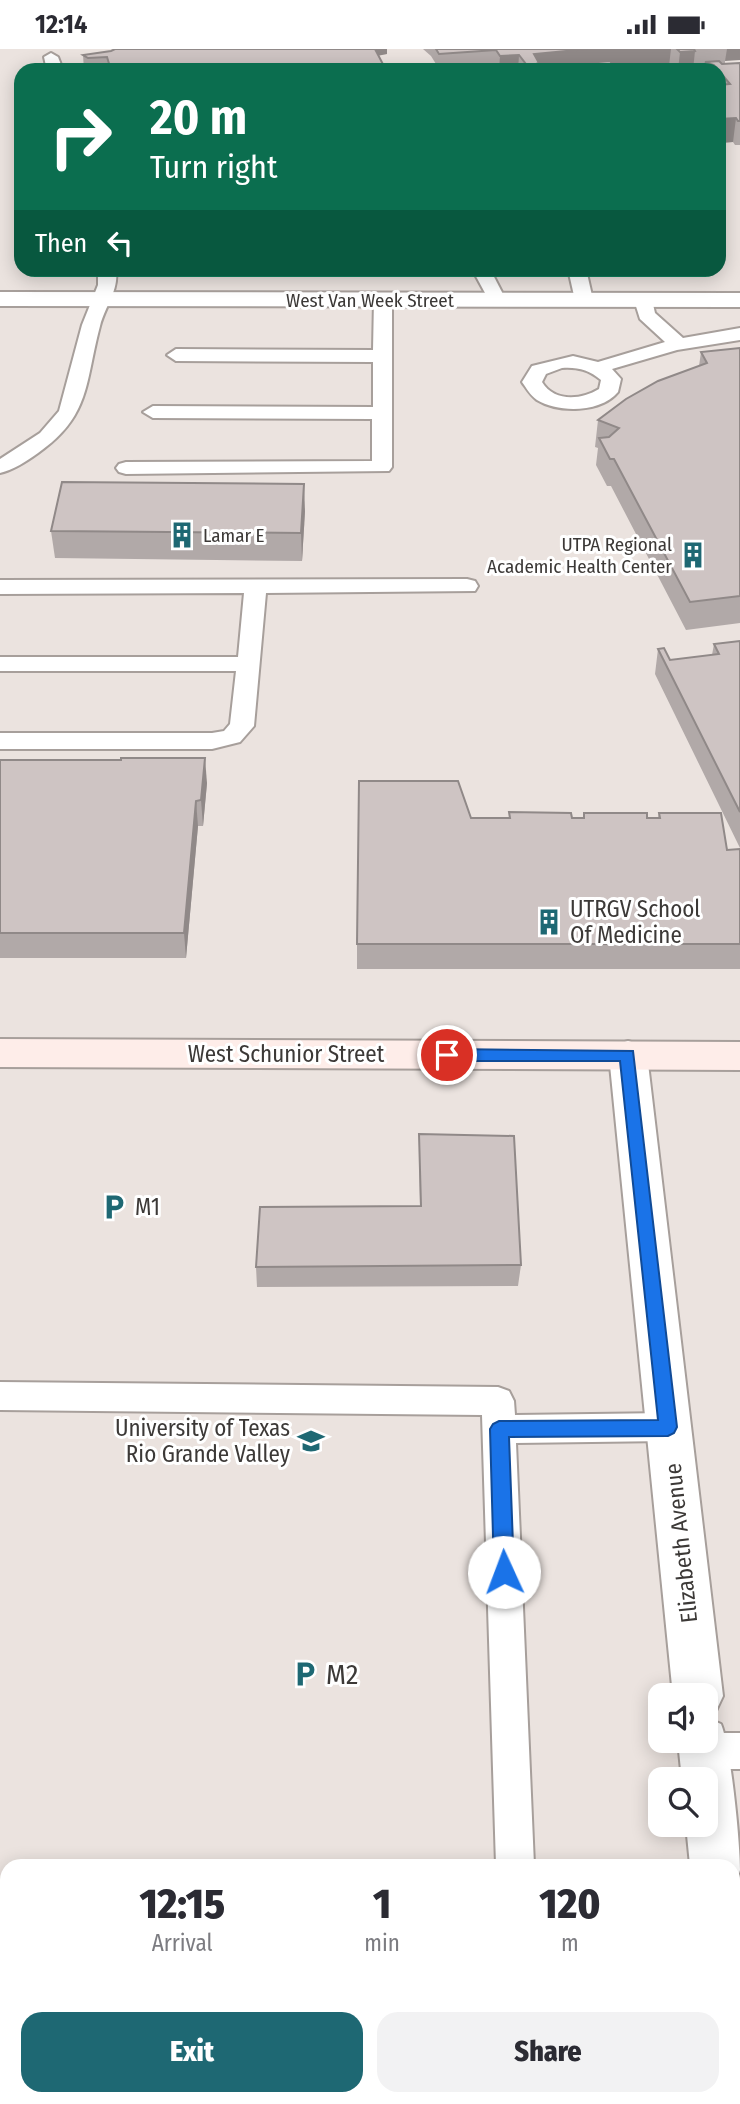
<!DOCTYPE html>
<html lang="en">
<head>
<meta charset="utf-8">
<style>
  body { margin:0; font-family:"Fira Sans Condensed",sans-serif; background:#f2f2f3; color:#2b2b33; height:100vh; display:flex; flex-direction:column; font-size:26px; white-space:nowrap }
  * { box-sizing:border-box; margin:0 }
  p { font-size:23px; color:#7c7c81 }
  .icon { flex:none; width:38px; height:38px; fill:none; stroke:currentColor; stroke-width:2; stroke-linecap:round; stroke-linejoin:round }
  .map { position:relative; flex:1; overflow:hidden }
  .sheet { position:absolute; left:0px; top:1810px; width:740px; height:247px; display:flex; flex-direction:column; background:#fff; border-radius:21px 21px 0 0; box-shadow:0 4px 18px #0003 }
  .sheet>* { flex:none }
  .guide { position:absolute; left:14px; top:14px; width:712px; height:214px; border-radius:21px; box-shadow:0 4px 18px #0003; background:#0b6e4f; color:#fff; overflow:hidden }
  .tools { position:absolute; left:648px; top:1634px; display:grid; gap:14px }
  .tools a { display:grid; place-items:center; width:70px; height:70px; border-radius:14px; background:#fff; box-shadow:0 4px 18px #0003; font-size:35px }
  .pin { position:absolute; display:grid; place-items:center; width:60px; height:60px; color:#fff; margin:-30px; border:4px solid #fff; border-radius:50%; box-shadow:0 2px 7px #0007 }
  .me { position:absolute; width:77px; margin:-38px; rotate:358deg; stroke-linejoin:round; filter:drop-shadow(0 0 5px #0008) }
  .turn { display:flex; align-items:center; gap:24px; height:147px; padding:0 21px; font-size:32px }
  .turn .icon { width:91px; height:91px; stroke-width:2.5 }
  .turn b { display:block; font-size:49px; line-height:60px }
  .then { display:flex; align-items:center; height:66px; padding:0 21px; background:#0003; gap:14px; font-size:26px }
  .eta { display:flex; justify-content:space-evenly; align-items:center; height:119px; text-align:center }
  .eta b { font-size:42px; font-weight:800; line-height:49px }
  .action { display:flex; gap:14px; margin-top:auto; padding:14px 21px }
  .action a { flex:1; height:80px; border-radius:21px; background:#1e6873; color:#fff; font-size:28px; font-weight:800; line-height:80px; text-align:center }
  .action a+a { background:#f2f2f3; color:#2b2b33 }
  .status { display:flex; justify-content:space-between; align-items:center; height:49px; padding:0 35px; background:#fff; direction:ltr }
  .status svg { height:19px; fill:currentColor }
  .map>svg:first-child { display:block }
</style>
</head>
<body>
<div class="status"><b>12:14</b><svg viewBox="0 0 49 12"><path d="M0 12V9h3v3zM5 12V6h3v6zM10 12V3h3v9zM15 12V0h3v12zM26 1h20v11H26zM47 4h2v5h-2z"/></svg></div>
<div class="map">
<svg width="740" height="2055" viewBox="0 0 740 2055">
  <rect width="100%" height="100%" fill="#ebe3df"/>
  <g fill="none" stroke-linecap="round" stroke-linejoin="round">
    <!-- service casing -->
    <g stroke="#a79f9b" stroke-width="4">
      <g id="service">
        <path d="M51,4l7,4 5,13h-16l-3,-13z"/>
        <path d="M98,220h18c3,22 -11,37 -16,57 -15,56 -9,90 -62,127 -11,8 -25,17 -38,20v-14l40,-26 19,-22 23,-86 16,-40z"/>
        <path d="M472,220h18l16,31 -3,4h-12z"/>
        <path d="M568,220h18l7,31 -3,4h-12l-3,-4z"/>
        <path d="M383,246l9,5v167l-3,4 -263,3 -7,-2 -3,-4 3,-4 7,-2 246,-1v-42l-219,-1 -10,-6 10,-6 220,1v-45l-197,-1 -9,-6 9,-6 197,1 1,-50z"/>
        <path d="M643,246l9,5 3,13 28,25 57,-10v12l-63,10 -65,19 9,10 -3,13c-17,21 -60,21 -81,8 -7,-5 -10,-11 -15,-18l10,-16 41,-10 25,6 67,-20 -25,-23 -6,-19zM562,319c16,-1 27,2 39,12l-2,9c-18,11 -45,13 -57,-7l4,-8z"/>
        <path d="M467,530l8,2 3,5 -3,5 -209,2 -12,133 -14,16 -28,7h-212v-16h212l12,-2 6,-7 6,-53h-236v-14h238l6,-64 -244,1v-14z"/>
        <path d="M0,1333l498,5 11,4 5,10 1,14 153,-2 11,4 5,10 -5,10 -11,4 -152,2 18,422h-38l-14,-450 -482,-5z"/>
        <path d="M705,1684h35v36h-36l-13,-5 -5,-13 4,-10h15z"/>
        <rect x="503" y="2049" width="42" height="6"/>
      </g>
    </g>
    <!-- minor casing -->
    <g stroke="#a79f9b" stroke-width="4">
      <g id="minor">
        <path d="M0,243l740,1v14l-740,-1z"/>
        <path d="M628,992l13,4 6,10 76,641 -8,17 -10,4v-21h-32l-64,-641 6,-10z"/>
        <path d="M705,1668l16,7c10,24 19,119 19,146 -1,5 -4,10 -7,14v-19h-43l-4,-40h19v-45h-23l-4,-39h27z"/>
        <path d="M733,1947l7,2v106h-20l-3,-6h16z"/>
      </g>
    </g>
    <!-- secondary casing -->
    <g stroke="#a79f9b" stroke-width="4">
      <path id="secondary" d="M0,990l740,3v28l-740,-3z"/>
    </g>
    <!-- service -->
    <use href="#service" fill="#fff" fill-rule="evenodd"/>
    <!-- minor -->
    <use href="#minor" fill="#fff" fill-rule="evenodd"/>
    <!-- secondary -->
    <use href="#secondary" fill="#feede9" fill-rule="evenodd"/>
  </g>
  <!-- wall -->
  <g fill="#b1a9a8">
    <path d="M115,0h272v5l-276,16h-27l-1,-15 28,-4z"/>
    <path d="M423,0h317l-15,12v3l15,-1v82h-5l-2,-3 -14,1v-73h-47l-3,-4 -50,4h-183v-6l-5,-8z"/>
    <path d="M740,299v275l-54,7 -75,-144h-4l-11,-21 2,-17 -3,-1 3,-27 101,-54 2,-14z"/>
    <path d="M305,462l-3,50 -247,-3 -4,-27z"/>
    <path d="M740,592v207l-85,-174 3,-25 12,11 42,-5 2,-11z"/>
    <path d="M0,711l207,23 -4,43h-5l-12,132h-186z"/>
    <path d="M509,763l63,6h11l1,-5 63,5h11l1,-5 68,37 13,-1v120h-383v-25l152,-126z"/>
    <path d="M419,1085l102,131 -3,21 -261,1 -1,-20 164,-61 -1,-50z"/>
  </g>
  <!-- shaded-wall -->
  <g fill="#908988">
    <path d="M367,0h20v5l-20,4z"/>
    <path d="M587,0h84l-2,17 -50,4h-45l-10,-5 -1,5h-30l1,-16z"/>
    <path d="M727,0h13v11l-15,1z"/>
    <path d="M695,2l-2,19h-15l2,-18z"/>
    <path d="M519,6l-1,15h-19l1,-14z"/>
    <path d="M736,69l-3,24 -14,1v-24z"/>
    <path d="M304,435l1,27 -3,50 -1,-28z"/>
    <path d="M205,709l2,25 -4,43 -2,-26z"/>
    <path d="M196,752l2,25 -12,132 -2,-25z"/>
  </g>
  <!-- building -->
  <g fill="#cec4c3" stroke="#908988" stroke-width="2">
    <path d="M115,0h260l11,21h-275l-4,-13 -19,1 -5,-3 28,-4z"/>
    <path d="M436,0h151l-53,5 5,9 -6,2 -7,-1 -7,-9 -19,1 -4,-6 -57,4z"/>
    <path d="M677,0h17l1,2 -15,1z"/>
    <path d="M610,12l7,9h-50l-3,-5z"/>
    <path d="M719,12l3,3 18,-1v58h-2l-2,-3 -17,1v-34l11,-1 -16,-19 -9,-3z"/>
    <path d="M740,299v248l-50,6 -76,-143h-4l-11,-21 10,-1 10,-9 -21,-8 28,-21 32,-18 49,-18 -6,-11z"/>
    <path d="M62,433l242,2 -3,49 -250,-2z"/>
    <path d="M740,592v171l-82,-163 6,-1 6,12 49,-6 -5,-10z"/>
    <path d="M121,709h84l-4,42 -5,1 -12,132h-184v-173h121z"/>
    <path d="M359,732h99l13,37h39l-1,-6 62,1 1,5h12v-5h63v5h13l-1,-5h62l6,37 13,-1v95h-383z"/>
    <path d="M419,1085l95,2 7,129 -265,2 4,-60 161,-1z"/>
  </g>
  <!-- route -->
  <path fill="#1a73e8" stroke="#114b97" stroke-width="2" d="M447,1000l186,2 44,376 -3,6 -6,3 -159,1 5,135 -3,6 -7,3 -7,-3 -3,-6 -4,-143 3,-5 6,-3 159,-1 -38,-359h-173l-8,-6z"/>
  <!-- icons -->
  <defs>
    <g id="building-bare" transform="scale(2.1)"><path d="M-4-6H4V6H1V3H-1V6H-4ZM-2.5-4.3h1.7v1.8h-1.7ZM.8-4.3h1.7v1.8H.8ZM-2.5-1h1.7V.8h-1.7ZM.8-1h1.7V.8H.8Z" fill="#1e6873" stroke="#fff" stroke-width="2.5" paint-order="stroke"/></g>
    <g id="parking-bare" transform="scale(2.1)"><path d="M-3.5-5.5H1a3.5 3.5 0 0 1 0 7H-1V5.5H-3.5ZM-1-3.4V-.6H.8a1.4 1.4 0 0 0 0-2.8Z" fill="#1e6873" stroke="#fff" stroke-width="2.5" paint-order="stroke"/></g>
    <g id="university-bare" transform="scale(2.1)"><path d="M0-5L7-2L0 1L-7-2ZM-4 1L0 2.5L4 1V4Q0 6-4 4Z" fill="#1e6873" stroke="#fff" stroke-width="2.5" paint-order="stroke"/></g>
  </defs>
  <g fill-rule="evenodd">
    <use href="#building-bare" x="182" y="486"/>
    <use href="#building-bare" x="693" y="506"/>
    <use href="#building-bare" x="549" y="873"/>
    <use href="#parking-bare" x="114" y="1158"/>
    <use href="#university-bare" x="311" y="1392"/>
    <use href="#parking-bare" x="305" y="1625"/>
  </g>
  <g text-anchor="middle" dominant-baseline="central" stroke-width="6" stroke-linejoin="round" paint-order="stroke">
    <!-- far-street labels -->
    <g font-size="19" fill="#3c3937" stroke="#fff">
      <text x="370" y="251">West Van Week Street</text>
    </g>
    <!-- far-poi labels -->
    <g font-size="19" fill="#3c3937" stroke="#fff" text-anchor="start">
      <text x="203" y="486">Lamar E</text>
      <text x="672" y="495" text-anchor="end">UTPA Regional<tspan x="672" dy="22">Academic Health Center</tspan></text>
    </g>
    <!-- poi labels -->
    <g font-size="23" fill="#3c3937" stroke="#fff" text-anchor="start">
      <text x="570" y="860">UTRGV School<tspan x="570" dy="26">Of Medicine</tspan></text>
      <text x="135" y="1158">M1</text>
      <text x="290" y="1379" text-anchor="end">University of Texas<tspan x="290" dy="26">Rio Grande Valley</tspan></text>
    </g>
    <!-- street labels -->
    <g font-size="23" fill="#3c3937" stroke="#fff">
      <text x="286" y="1005">West Schunior Street</text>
      <text transform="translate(681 1494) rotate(-96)">Elizabeth Avenue</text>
    </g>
    <!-- near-poi labels -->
    <g font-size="28" fill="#3c3937" stroke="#fff" text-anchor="start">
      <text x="326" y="1625">M2</text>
    </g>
  </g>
</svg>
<div class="tools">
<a><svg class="icon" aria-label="sound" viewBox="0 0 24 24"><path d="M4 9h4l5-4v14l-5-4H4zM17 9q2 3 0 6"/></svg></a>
<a><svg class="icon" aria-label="search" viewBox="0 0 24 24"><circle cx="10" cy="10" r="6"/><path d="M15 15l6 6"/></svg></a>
</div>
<div class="pin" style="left:447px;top:1006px;background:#d93025"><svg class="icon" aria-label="arrive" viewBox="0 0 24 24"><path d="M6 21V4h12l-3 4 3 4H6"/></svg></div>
<svg class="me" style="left:504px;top:1523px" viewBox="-20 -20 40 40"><circle r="19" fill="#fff"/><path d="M0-13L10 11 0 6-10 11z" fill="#1a73e8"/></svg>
<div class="guide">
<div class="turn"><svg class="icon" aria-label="right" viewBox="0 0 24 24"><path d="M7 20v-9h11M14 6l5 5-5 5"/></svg><div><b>20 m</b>Turn right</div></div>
<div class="then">Then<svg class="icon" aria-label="left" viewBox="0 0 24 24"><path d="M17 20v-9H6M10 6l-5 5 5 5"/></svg></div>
</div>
<section class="sheet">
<div class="eta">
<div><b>12:15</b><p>Arrival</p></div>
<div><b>1</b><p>min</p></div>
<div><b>120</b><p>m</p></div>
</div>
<div class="action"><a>Exit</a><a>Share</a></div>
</section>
</div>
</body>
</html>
